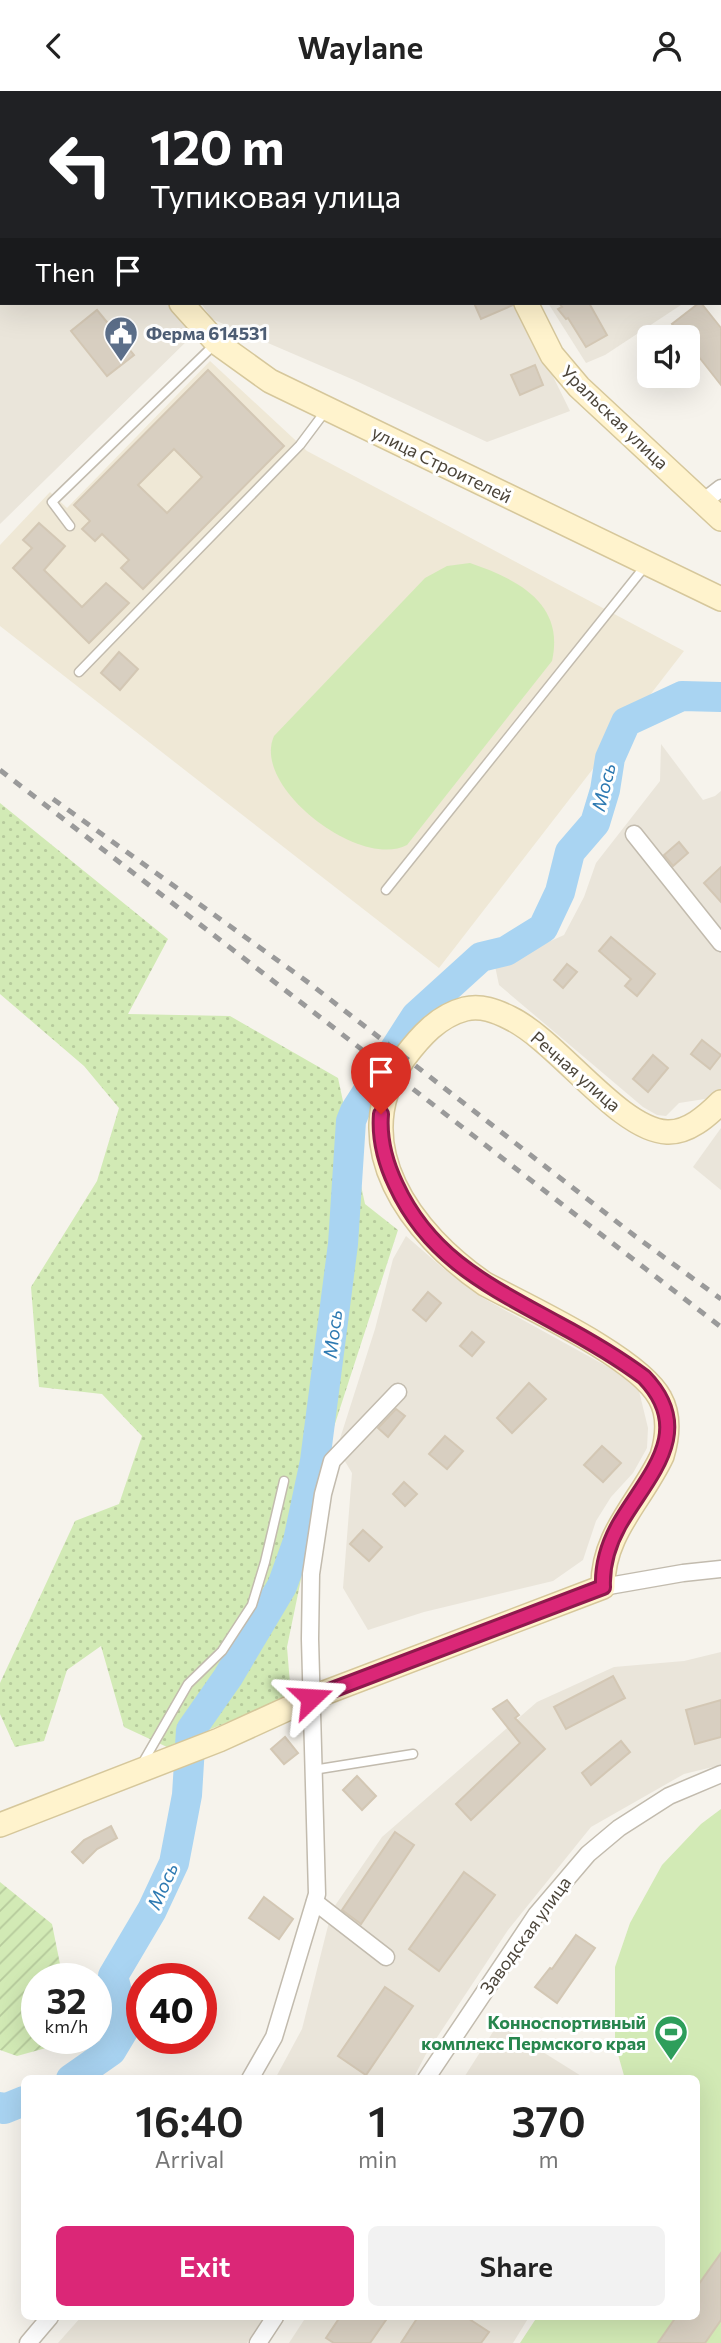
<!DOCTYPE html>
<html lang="en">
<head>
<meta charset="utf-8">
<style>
  body { margin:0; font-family:Commissioner,sans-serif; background:#f2f2f2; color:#222; height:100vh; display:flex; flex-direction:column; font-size:26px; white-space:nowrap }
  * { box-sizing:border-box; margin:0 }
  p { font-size:23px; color:#767676 }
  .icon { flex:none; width:38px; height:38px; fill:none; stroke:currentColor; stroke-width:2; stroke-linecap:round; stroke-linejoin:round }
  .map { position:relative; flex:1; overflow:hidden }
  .drawer { position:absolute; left:21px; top:1984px; width:679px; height:245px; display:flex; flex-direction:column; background:#fff; border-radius:10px; box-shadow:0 7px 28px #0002 }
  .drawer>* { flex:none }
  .banner { position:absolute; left:0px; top:0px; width:721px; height:214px; box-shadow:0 7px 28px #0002; background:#202124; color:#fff; overflow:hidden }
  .fabs { position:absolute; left:637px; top:234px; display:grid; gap:14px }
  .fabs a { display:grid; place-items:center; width:63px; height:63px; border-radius:10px; background:#fff; box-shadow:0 7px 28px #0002; font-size:35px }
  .speed { position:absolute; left:21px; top:1872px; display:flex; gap:14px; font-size:35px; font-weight:700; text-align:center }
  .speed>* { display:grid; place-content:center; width:91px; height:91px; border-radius:50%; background:#fff; box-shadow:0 7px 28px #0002; line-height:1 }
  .speed small { font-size:18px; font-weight:400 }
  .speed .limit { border:10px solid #d22; background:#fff; color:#111 }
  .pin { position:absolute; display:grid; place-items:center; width:60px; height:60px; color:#fff; margin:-72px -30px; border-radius:50% 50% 50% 0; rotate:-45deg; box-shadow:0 0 7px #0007 }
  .pin .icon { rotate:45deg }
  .me { position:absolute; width:77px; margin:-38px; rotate:70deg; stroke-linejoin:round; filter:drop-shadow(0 0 5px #0008) }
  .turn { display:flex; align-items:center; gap:24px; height:147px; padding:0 35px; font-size:32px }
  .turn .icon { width:91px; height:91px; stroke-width:2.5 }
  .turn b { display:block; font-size:49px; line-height:60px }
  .then { display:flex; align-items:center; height:66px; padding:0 35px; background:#0003; gap:14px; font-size:26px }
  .eta { display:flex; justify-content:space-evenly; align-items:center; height:119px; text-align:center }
  .eta b { font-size:42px; font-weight:600; line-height:49px }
  .primary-button { display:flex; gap:14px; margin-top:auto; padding:14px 35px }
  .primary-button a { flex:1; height:80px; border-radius:10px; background:#db2777; color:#fff; font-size:28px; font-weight:600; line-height:80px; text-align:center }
  .primary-button a+a { background:#f2f2f2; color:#222 }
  header { display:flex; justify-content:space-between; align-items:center; height:91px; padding:0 35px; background:#fff; font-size:32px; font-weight:600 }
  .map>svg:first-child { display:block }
</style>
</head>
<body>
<header><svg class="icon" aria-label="back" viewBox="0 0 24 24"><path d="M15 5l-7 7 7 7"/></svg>Waylane<svg class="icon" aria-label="person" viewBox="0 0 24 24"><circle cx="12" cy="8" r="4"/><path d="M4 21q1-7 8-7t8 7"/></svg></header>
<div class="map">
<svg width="721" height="2252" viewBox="0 0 721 2252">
  <defs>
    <pattern id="grass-dots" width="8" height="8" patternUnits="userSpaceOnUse" patternTransform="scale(1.75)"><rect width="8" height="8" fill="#d2eab5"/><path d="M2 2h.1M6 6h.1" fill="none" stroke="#b6ca9c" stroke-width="1.8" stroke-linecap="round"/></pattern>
    <pattern id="garden-furrows" width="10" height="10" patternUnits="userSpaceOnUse" patternTransform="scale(1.75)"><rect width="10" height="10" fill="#d2eab5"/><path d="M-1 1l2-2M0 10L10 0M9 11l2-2" fill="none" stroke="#b6ca9c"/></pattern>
  </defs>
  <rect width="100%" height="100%" fill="#f6f3ec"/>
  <!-- residential -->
  <g fill="#eae5da">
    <path d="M0,0l20,2h-18v210h168l23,32 -193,189z"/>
    <path d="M48,0h365v2h-364z"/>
    <path d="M431,0h290v41l-2,1v-40z"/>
    <path d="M201,212h316l53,108 -83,31 -133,-62 -142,-61z"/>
    <path d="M548,212h136l-79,52 -19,8z"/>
    <path d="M661,653l42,56 12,-4 6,-5v298l-10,9 -32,5 -13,13 -9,-1 -14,-8 -144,-122 -4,-19 69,-31 20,-38 12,-34 64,-82z"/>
    <path d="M721,1037v62l-28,-23z"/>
    <path d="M406,1145l38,33 39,29 136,75 20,18 9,37 -1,20 -14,25 -22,24 -15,24 -13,39 -30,21 -129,31 -56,18 -25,-42 9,-115 -15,-25 38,-119 18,-70z"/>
    <path d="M721,1561v113l-37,9 -93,53 -83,103 -82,124 -13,25h-138l27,-50 30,-119 50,-73 155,-135 77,-35 70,-6z"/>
    <path d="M498,1933l88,55h-123z"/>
    <path d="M81,2226h183l-17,26h-189z"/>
    <path d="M306,2226h223l-16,26h-224z"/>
  </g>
  <!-- education -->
  <path fill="#efe8d6" d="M210,270l97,90 377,200 -245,317 -439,-342v-81l50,-53 17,16z"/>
  <!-- grass -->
  <path fill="url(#grass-dots)" d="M0,712l168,136 -40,75 102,2 108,62 27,126 33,26 -68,209 -43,208 4,49 -124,51 -43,-20 -23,-81 -34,24 -23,71 -29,6 -15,-33v-31l75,-162 44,-17 23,-68 -40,-42 -63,-7 -8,-100 66,-106 22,-73 -35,-42 -84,-72z"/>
  <!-- park -->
  <g fill="#d2eab5">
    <path d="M470,472c47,16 95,40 82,98l-145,184c-47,25 -156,-58 -133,-109l151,-158 22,-12z"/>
    <path d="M721,1718v534h-201l17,-26h159v-238h-71l-10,-35v-77l15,-44 32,-58 39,-41z"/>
  </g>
  <!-- garden -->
  <path fill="url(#garden-furrows)" d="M0,1791l52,42 11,55h-26v60l38,1 -58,16 -17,-6z"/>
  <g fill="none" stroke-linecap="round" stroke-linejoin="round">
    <!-- river -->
    <g stroke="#a9d4f2" stroke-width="30">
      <path d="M71,1988l40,-28 15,-25 -13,-50 39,-66 22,-47 13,-68 4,-65 37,-53 54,-91 16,-45 17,-80 28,-217 8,-123 4,-10 61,-95 65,-59 25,-6 37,-23 17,-36 10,-40 25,-29 10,-33 5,-32 16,-36 56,-26 39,1"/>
      <path d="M0,2016l4,2 20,-8"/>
    </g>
  </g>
  <!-- building -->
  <g fill="#d8cfc1" stroke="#d3c7b4" stroke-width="2" fill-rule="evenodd">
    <path d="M474,212h38l1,2 -32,14z"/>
    <path d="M559,212h30l18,32 -21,12 -18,-29 -2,1 -8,-10 4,-2z"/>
    <path d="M699,212h2l20,25v57l-33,-42v-5h-5l-11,-14z"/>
    <path d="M97,219l37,45 -27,21 -36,-45z"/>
    <path d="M535,274l8,20 -23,10 -9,-20z"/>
    <path d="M208,279l76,76 -141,143 -22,-21 8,-8 -27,-26 -7,7 -13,-12 8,-8 -16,-16zM174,358l28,28 -35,36 -29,-28z"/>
    <path d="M39,432l26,23 -21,24 38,37 24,-24 23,20 -40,40 -76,-75 19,-20 -9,-8z"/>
    <path d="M119,561l19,17 -18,21 -19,-17z"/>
    <path d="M679,751l9,11 -15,13 -9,-11z"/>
    <path d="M721,776v35l-17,-19z"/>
    <path d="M611,846l44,37 -18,22 -12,-10 6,-7 -32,-28z"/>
    <path d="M567,873l10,8 -14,16 -9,-8z"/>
    <path d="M702,949l19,15 -11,14 -19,-15z"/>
    <path d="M653,964l15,13 -20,24 -15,-13z"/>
    <path d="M428,1201l13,11 -15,18 -13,-11z"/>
    <path d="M472,1241l12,10 -12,14 -12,-10z"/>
    <path d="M529,1292l17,16 -34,34 -15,-15z"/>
    <path d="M396,1318l9,7 -17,21 -10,-9z"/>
    <path d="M445,1345l18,15 -16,18 -18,-15z"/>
    <path d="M602,1355l19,17 -18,19 -19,-17z"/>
    <path d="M404,1391l13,12 -12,12 -12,-12z"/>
    <path d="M363,1439l19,17 -13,14 -19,-17z"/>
    <path d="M613,1585l12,22 -59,31 -12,-22z"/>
    <path d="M507,1609l12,15 -4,3 30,31 -74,71 -15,-16 64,-61 -27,-34z"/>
    <path d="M721,1609v37l-26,7 -9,-34z"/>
    <path d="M285,1646l13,16 -14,11 -13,-15z"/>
    <path d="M621,1650l9,11 -39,33 -9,-12z"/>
    <path d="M357,1685l19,20 -14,14 -19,-20z"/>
    <path d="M111,1735l6,12 -20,11 -14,14 -11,-11 12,-12z"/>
    <path d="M395,1741l19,13 -53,79 -19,-14z"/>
    <path d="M464,1781l31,23 -56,76 -30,-22z"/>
    <path d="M264,1806l29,22 -14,20 -30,-21z"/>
    <path d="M576,1844l19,13 -38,55 -22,-16 15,-19 2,1z"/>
    <path d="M385,1896l28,19 -47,69 -28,-19z"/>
    <path d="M721,2162v67l-16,23h-47l18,-26h20v-29z"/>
    <path d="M340,2226h48l-18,26h-36l-8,-5z"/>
    <path d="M418,2226h48l23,15 -8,11h-80z"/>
  </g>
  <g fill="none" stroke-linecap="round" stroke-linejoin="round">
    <!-- lane casing -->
    <g stroke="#c2bbae" stroke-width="11">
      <g id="lane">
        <path d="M121,0l2,2"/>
        <path d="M0,70l2,-1"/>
        <path d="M70,435l-18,-24 162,-157"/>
        <path d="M79,581l221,-227 27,-36"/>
        <path d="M386,799l260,-325"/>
        <path d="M142,1673l46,-80 34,-33 30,-46 13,-43 19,-81"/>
        <path d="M313,1679l100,-16"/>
      </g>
    </g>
    <!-- street casing -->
    <g stroke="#c2bbae" stroke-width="19">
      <g id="street">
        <path d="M719,47l2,-1"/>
        <path d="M703,411l18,-14"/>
        <path d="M634,743l87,109"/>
        <path d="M603,1496l80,-14 38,-4"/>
        <path d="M315,1811l71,55"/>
        <path d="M250,1988l24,-42 43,-143 -7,-255 1,-65 12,-80 9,-33 66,-69"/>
        <path d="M426,1988l110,-164 52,-61 31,-26 50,-32 52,-22"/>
        <path d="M28,2252l22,-26"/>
        <path d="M258,2252l17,-26"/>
      </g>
    </g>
    <!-- secondary casing -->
    <g stroke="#d6c79b" stroke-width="26">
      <g id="secondary">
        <path d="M27,0l2,2"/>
        <path d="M422,0v2"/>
        <path d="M181,212l36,40 53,38 451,218"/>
        <path d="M526,212l26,52 27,32 142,132"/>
        <path d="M0,1734l219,-85 92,-42 292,-111c-1,-53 38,-86 59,-131 6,-20 8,-40 -2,-58 -21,-40 -132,-91 -175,-114 -73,-50 -141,-139 -81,-226 16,-21 34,-42 61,-49 16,-4 31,2 45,9 48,23 109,112 157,114 21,1 40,-16 54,-30"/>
      </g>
    </g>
    <!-- lane -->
    <use href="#lane" stroke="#fff" stroke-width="8"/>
    <!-- street -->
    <use href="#street" stroke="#fff" stroke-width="16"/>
    <!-- secondary -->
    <use href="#secondary" stroke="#fff3cd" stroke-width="23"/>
    <!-- rail -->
    <g stroke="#9a9a9a" stroke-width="5" stroke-dasharray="9 9" stroke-linecap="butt">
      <path d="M0,679l721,557"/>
      <path d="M53,708l256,184 326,253 86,63"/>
    </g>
  </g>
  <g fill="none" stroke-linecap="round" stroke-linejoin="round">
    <!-- route casing -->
    <g stroke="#8e194d" stroke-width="18">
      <path id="route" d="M311,1607l292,-111c-1,-22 5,-42 16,-62 28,-49 78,-93 25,-148 -27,-20 -56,-37 -86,-53 -67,-37 -128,-65 -162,-139 -11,-23 -17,-46 -15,-71"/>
    </g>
    <!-- route -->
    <use href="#route" stroke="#db2777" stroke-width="12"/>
  </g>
  <!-- icons -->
  <defs>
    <g id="civic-pin" transform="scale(1.75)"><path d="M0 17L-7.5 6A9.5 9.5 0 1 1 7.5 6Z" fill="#5c6f8a" stroke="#fff"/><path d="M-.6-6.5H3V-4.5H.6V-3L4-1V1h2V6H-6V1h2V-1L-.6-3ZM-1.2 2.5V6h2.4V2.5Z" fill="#fff"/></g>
    <g id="stadium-pin" transform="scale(1.75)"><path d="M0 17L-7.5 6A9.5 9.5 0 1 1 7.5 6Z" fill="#2e9e5b" stroke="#fff"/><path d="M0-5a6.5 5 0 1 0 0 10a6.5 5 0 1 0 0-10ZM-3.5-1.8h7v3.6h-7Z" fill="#fff"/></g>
  </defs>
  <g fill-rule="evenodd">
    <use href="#civic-pin" x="121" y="242"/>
    <use href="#stadium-pin" x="671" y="1941"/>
  </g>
  <g text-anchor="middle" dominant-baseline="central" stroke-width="6" stroke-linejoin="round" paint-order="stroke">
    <!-- service labels -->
    <g font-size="18" font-weight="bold" fill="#4e5e75" stroke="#fff" text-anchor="start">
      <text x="146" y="242">Ферма 614531</text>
    </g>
    <!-- street labels -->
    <g font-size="18" fill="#4b4439" stroke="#fff">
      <text transform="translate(615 326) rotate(44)">Уральская улица</text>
      <text transform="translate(442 373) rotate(26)">улица Строителей</text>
      <text transform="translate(576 980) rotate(41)">Речная улица</text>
      <text transform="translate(525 1844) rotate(-54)">Заводская улица</text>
    </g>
    <!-- leisure labels -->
    <g font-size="18" font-weight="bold" fill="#27864d" stroke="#fff" text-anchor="end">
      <text x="646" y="1931">Конноспортивный<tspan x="646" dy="21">комплекс Пермского края</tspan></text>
    </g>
    <!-- water labels -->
    <g font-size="19" font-style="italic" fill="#2e7ab2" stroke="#fff">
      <text transform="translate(603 696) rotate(-76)">Мось</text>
      <text transform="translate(332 1243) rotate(-83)">Мось</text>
      <text transform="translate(162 1795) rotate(-66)">Мось</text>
    </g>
  </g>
</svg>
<div class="fabs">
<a><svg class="icon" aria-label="sound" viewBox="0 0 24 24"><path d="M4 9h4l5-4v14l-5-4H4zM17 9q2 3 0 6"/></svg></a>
</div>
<div class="speed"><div>32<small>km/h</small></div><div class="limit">40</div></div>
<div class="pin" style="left:381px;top:1023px;background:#d93025"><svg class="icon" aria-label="arrive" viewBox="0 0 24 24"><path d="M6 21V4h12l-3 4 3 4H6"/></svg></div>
<svg class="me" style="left:311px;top:1607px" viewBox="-20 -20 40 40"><path d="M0-17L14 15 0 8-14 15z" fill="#db2777" stroke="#fff" stroke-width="4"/></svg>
<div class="banner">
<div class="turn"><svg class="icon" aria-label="left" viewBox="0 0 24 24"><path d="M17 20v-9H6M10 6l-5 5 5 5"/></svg><div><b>120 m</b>Тупиковая улица</div></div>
<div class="then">Then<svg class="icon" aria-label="arrive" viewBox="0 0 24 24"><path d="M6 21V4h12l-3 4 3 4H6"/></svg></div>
</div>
<section class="drawer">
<div class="eta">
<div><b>16:40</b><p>Arrival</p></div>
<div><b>1</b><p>min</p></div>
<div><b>370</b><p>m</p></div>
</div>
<div class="primary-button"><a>Exit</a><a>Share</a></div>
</section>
</div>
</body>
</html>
